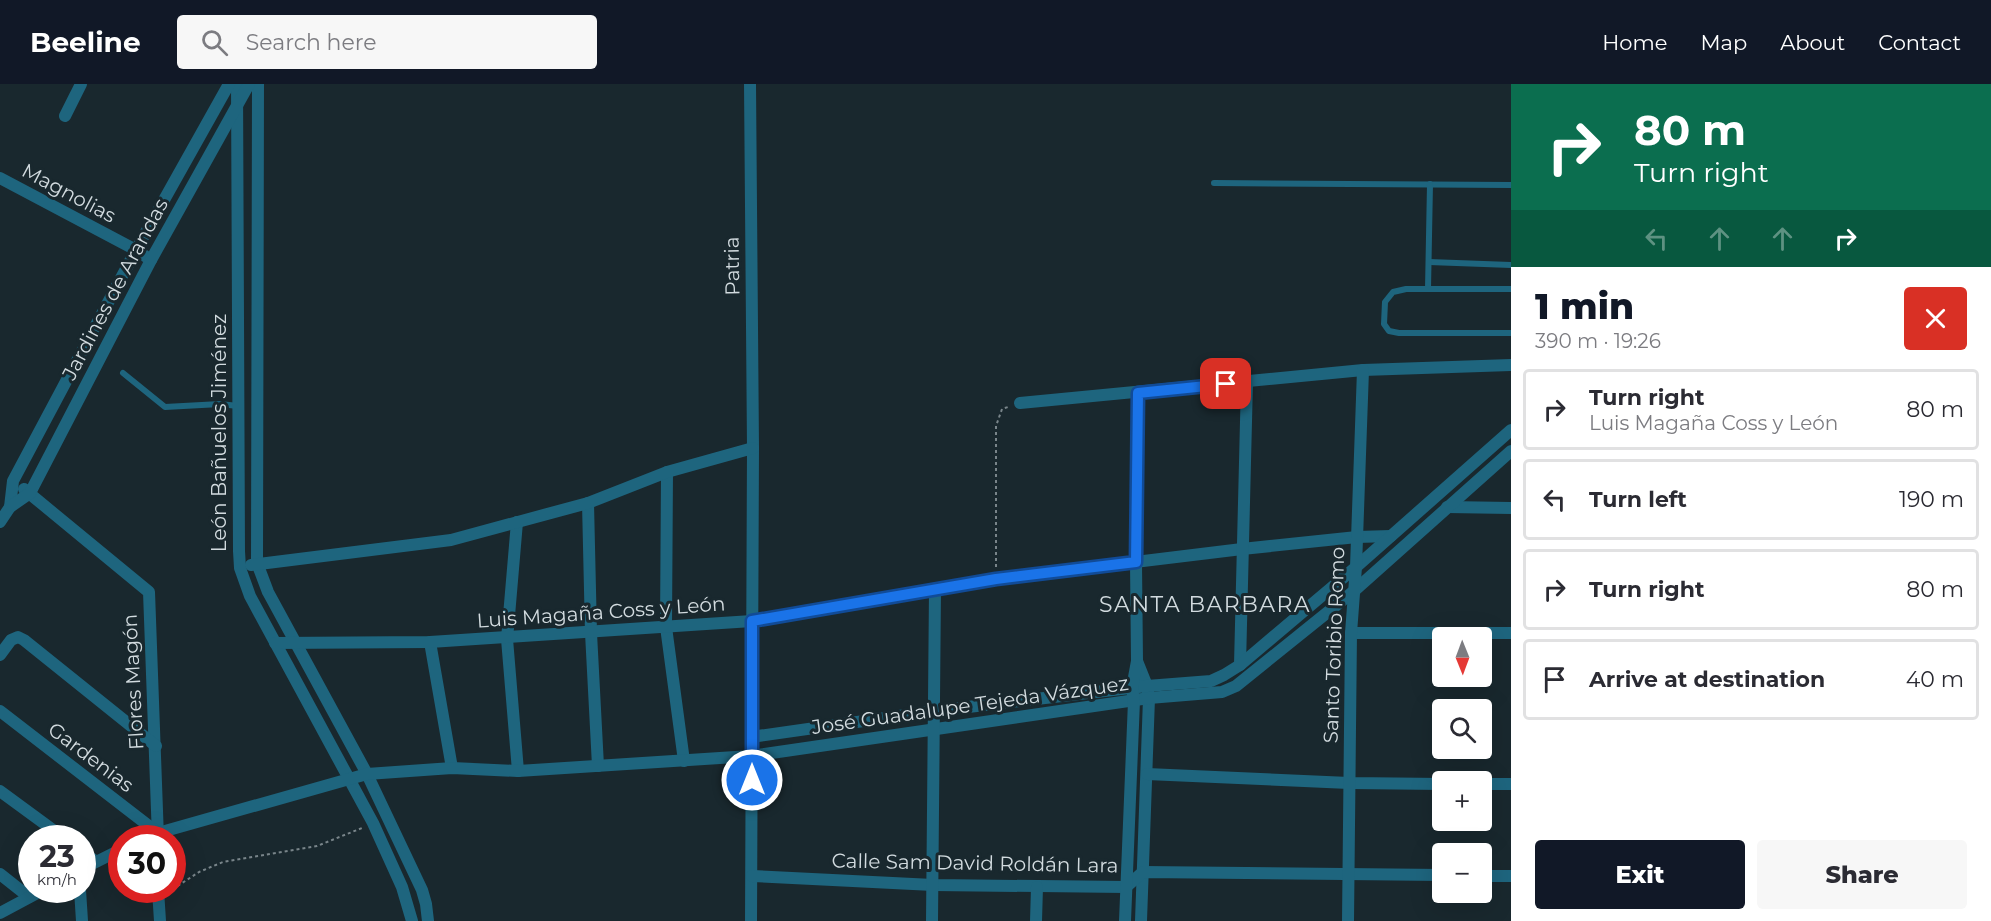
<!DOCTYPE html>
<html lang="en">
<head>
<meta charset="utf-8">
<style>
  body { margin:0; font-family:Montserrat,sans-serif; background:#f7f7f7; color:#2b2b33; height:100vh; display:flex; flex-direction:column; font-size:22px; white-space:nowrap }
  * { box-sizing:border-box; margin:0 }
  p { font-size:20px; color:#7c7c81 }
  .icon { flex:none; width:33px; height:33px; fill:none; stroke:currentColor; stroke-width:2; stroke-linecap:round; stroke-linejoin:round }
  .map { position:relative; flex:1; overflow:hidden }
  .side { display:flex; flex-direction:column; background:#fff; width:480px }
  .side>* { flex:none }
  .hud { background:#0b6e4f; color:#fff; overflow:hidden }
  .needle { width:39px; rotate:179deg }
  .buttons { position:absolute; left:1432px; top:543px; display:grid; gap:12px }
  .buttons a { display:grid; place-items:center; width:60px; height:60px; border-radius:6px; background:#fff; box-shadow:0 6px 24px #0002; font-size:30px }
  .speed { position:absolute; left:18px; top:741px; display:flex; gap:12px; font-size:30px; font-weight:700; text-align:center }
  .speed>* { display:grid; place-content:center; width:78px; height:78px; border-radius:50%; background:#fff; box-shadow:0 6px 24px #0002; line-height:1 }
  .speed small { font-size:15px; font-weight:400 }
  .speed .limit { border:9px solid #d22; background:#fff; color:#111 }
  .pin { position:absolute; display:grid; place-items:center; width:51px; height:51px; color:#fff; margin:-26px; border-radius:12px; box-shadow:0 3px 9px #0006 }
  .me { position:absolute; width:66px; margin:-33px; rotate:0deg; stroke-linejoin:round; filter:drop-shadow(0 0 4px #0008) }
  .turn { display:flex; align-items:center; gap:21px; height:126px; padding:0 24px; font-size:27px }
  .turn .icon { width:78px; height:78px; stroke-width:2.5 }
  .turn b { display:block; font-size:42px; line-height:51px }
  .lanes { display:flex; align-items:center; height:57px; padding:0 24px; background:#0003; justify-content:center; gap:30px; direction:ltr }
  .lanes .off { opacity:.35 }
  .round { display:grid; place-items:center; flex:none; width:63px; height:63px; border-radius:6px; background:#f7f7f7 }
  .summary { display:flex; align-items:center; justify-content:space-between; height:102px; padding:0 24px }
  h1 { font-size:36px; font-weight:800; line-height:45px; color:#111827 }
  .cta { display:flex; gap:12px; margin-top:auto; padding:12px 24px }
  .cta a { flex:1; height:69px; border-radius:6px; background:#111827; color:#fff; font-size:24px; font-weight:800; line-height:69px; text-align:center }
  .cta a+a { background:#f7f7f7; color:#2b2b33 }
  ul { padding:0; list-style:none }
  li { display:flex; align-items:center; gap:18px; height:81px; margin:0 12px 9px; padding:0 12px; border:3px solid #e1e1e2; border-radius:6px }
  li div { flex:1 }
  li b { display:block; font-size:22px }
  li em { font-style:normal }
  header { display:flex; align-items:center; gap:36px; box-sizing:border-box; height:84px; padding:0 30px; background:#111827; color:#fff }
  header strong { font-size:28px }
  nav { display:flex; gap:33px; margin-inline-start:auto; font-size:21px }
  .search { width:420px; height:54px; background:#f7f7f7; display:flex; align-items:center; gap:15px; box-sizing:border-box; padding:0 21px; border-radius:6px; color:#7c7c81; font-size:22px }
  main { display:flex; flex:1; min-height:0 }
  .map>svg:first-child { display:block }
</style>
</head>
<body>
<header>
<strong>Beeline</strong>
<div class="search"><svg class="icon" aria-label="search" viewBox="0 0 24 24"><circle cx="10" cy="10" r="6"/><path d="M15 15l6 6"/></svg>Search here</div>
<nav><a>Home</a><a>Map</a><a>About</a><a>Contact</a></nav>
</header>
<main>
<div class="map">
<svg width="1511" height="837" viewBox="0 0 1511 837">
  <rect width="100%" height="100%" fill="#19282e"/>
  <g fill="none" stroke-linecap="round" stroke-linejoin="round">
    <!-- path -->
    <g stroke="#79858a" stroke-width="2" stroke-dasharray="3 3" stroke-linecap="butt">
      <path d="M996,483v-141l6,-17 6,-2"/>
      <path d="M172,803h4l23,-15 24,-10 94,-16 45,-18"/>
    </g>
    <!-- service -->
    <g stroke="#1e657e" stroke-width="6">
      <path d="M1214,99l297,2"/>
      <path d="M1429,178l82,3"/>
      <path d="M1428,205l2,-105"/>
      <path d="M1511,205h-105l-13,3 -8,10 -1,22 5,7 10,2h112"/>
      <path d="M123,289l42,34 55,-3 18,2"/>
    </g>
    <!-- minor -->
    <g stroke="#1e657e" stroke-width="12">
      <path d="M237,0l2,467 1,17 10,28 123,227 29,64 10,34"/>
      <path d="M258,0l-1,479 11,29 99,182 55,116 4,14 2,17"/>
      <path d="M750,0l3,364 -2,473"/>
      <path d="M65,32l16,-32"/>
      <path d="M0,94l136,72 15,10"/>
      <path d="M1020,319l343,-33 148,-5"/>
      <path d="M667,388l-1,155 18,134"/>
      <path d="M24,405l125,103 9,246"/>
      <path d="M588,419l3,130 7,133"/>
      <path d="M10,423l3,-26 123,-231 93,-166"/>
      <path d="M1447,423l64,1"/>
      <path d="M0,438l10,-15 20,-14 121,-233 98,-176"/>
      <path d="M517,438l-10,117 11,132"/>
      <path d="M251,481l200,-25 137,-37 79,-31 86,-24"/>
      <path d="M1351,549h160"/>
      <path d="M430,558l22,126"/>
      <path d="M275,559l155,-1 322,-21 244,-42 246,-30 115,-12 34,-1"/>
      <path d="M0,571l11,-15 7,-3 6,3 132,106"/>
      <path d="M1137,577l10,25 2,12 -8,223"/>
      <path d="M1240,581l7,-284"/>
      <path d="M0,627l158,122"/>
      <path d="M751,653l183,-26 213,-25 64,-5 13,-6 16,-10 116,-98 155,-137"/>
      <path d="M1147,690l202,9 94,1"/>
      <path d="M1482,700h29"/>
      <path d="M0,707l64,47"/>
      <path d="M146,754l12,-5 209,-59 85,-6 66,3 233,-15 398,-58 73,-6 14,-6 118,-95 157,-140"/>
      <path d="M82,768l13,9"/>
      <path d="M82,785l40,-20"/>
      <path d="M0,790l29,23"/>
      <path d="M752,792l181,9 193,2 17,-15 300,3"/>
      <path d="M1482,792h29"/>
      <path d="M80,806l2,31"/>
      <path d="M158,806l2,31"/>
      <path d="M0,829l43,-23"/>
      <path d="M932,837l3,-332"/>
      <path d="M1036,837l1,-34"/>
      <path d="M1125,837l9,-220 -2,-13 5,-27 -1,-98 2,-170"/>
      <path d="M1348,837l3,-288 5,-66 7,-197"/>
    </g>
  </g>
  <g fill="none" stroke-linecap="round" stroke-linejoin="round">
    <!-- route casing -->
    <g stroke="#114b97" stroke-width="15">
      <path id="route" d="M752,696v-159l244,-42 140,-17 2,-169 88,-9"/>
    </g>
    <!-- route -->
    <use href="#route" stroke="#1a73e8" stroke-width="10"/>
  </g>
  <g text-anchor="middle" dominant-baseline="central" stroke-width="6" stroke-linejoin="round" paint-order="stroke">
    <!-- street labels -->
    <g font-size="20" fill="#d2dbdf" stroke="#19282e">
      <text transform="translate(69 109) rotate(28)">Magnolias</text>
      <text transform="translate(732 182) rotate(-91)">Patria</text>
      <text transform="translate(115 205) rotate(-62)">Jardines de Arandas</text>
      <text transform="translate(219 349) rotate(-90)">León Bañuelos Jiménez</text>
      <text transform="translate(601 528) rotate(-4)">Luis Magaña Coss y León</text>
      <text transform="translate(1334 561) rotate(-88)">Santo Toribio Romo</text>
      <text transform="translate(133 598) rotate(-93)">Flores Magón</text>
      <text transform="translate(970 621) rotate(-8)">José Guadalupe Tejeda Vázquez</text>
      <text transform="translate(91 673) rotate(37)">Gardenias</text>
      <text transform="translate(975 779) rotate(1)">Calle Sam David Roldán Lara</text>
    </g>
    <!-- quarter labels -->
    <g font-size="22" letter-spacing="1.5" fill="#d2dbdf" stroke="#19282e">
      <text x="1205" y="520">SANTA BARBARA</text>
    </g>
  </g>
</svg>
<div class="buttons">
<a><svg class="needle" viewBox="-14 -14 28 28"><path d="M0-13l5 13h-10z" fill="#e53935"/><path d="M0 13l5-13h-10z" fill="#7c7c81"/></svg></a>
<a><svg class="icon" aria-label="search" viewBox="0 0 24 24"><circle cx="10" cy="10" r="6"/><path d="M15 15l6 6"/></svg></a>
<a>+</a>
<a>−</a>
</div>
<div class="speed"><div>23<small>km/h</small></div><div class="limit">30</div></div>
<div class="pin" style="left:1226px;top:300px;background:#d93025"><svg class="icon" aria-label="arrive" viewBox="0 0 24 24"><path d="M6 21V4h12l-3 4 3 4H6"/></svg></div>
<svg class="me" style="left:752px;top:696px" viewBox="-20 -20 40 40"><circle r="17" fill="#1a73e8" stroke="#fff" stroke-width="3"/><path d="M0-11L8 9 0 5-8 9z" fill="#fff"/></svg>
</div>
<section class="side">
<div class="hud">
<div class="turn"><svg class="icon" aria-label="right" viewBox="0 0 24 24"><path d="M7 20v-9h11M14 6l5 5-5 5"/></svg><div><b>80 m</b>Turn right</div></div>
<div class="lanes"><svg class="icon off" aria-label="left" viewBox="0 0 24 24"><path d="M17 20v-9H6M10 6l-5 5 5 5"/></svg><svg class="icon off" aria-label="ahead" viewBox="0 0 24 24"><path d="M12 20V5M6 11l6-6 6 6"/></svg><svg class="icon off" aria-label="ahead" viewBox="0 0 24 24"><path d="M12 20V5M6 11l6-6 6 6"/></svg><svg class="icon" aria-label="right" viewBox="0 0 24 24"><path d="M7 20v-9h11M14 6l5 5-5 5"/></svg></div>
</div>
<div class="summary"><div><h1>1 min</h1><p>390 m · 19:26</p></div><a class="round" style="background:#d93025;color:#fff"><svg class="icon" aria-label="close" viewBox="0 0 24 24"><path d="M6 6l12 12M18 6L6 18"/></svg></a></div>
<ul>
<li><svg class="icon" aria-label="right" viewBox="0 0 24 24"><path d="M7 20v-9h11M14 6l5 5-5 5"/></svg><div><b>Turn right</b><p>Luis Magaña Coss y León</p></div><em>80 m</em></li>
<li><svg class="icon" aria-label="left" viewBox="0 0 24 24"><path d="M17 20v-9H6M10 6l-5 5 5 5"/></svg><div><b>Turn left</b></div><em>190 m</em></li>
<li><svg class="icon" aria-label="right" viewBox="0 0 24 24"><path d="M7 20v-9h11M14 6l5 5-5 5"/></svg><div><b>Turn right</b></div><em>80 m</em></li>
<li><svg class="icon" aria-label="arrive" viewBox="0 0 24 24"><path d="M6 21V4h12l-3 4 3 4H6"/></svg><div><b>Arrive at destination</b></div><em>40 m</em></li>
</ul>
<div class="cta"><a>Exit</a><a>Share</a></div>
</section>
</main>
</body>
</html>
